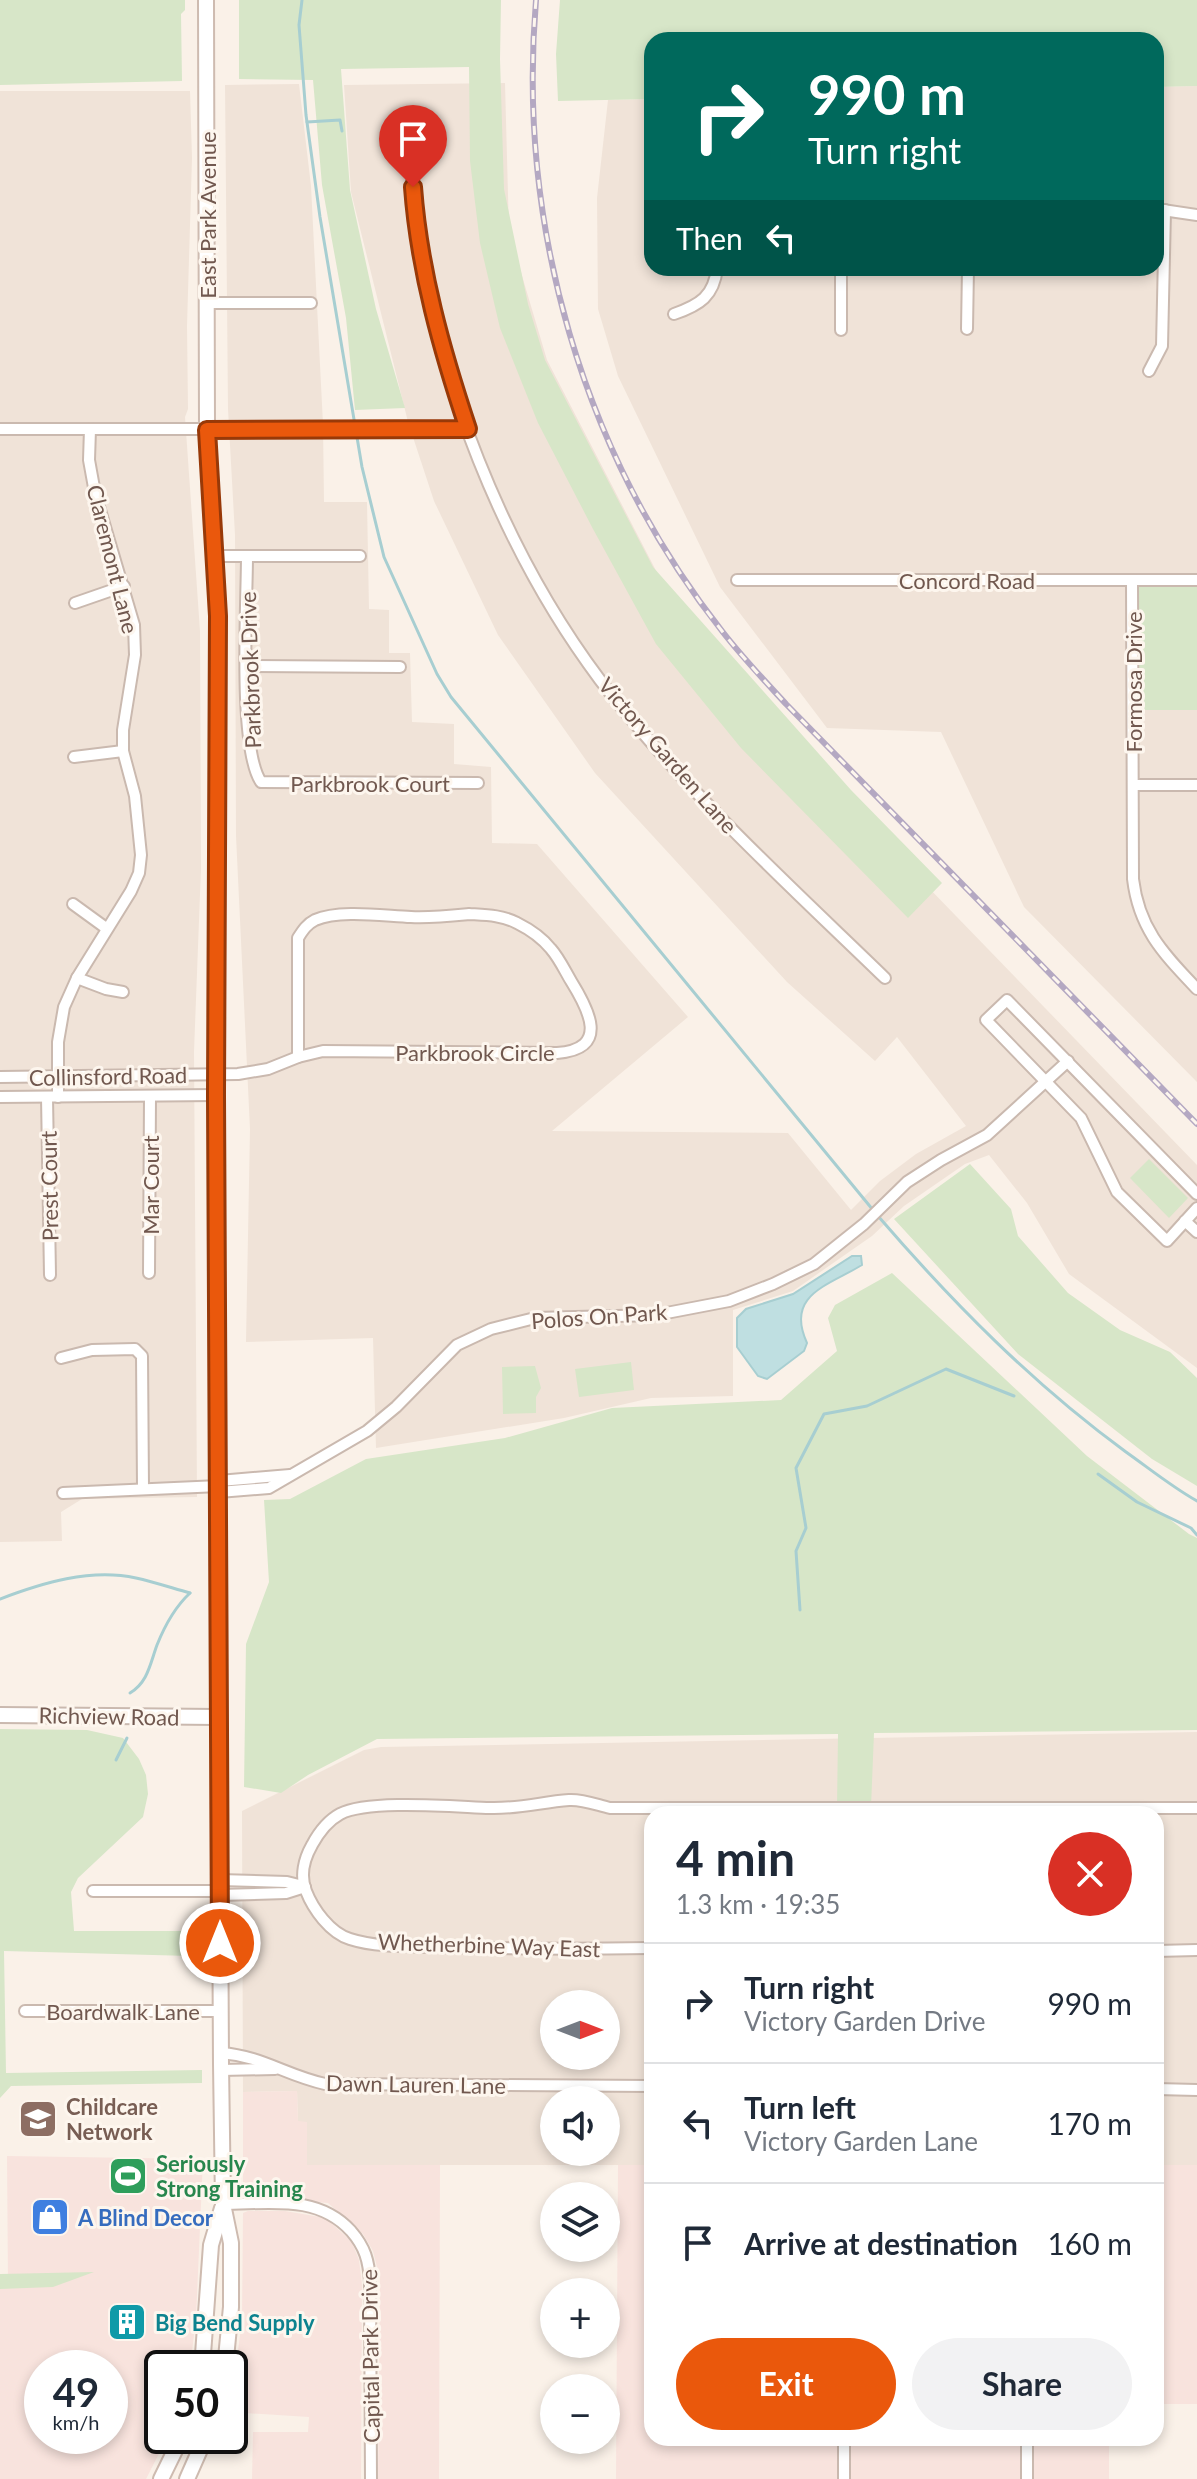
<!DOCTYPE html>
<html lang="en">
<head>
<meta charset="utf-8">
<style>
  body { margin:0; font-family:Lato,sans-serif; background:#f2f2f3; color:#1f2937; height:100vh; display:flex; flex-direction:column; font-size:30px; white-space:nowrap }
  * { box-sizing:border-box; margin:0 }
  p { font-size:26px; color:#747a83 }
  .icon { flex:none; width:44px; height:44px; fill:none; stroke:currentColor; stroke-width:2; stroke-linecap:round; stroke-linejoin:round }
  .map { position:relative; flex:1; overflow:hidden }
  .drawer { position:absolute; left:644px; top:1806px; width:520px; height:640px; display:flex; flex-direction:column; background:#fff; border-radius:24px; box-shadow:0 4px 12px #0003 }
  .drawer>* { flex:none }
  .banner { position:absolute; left:644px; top:32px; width:520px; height:244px; border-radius:24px; box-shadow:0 4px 12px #0003; background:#00695c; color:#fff; overflow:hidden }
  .needle { width:52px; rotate:90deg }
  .tools { position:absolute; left:540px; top:1990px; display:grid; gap:16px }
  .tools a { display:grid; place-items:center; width:80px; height:80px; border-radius:50%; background:#fff; box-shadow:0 4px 12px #0003; font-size:40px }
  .speed { position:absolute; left:24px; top:2350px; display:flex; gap:16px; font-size:40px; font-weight:700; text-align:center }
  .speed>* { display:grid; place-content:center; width:104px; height:104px; border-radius:50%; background:#fff; box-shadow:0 4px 12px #0003; line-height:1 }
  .speed small { font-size:20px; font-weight:400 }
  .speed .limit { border:4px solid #111; border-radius:12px; background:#fff; color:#111 }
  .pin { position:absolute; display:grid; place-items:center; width:68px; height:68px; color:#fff; margin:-82px -34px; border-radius:50% 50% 50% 0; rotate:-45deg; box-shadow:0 0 8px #0007 }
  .pin .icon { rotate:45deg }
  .me { position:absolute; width:88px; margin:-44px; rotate:0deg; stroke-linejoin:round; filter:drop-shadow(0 0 6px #0008) }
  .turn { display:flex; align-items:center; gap:28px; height:168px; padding:0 32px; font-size:36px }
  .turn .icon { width:104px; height:104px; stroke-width:2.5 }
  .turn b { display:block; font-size:56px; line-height:68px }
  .then { display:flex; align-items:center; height:76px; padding:0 32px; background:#0003; gap:16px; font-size:30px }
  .round { display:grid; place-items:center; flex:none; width:84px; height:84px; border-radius:42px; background:#f2f2f3 }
  .overview { display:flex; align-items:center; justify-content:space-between; height:136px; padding:0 32px }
  h1 { font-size:48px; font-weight:700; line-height:60px }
  .action { display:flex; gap:16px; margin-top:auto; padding:16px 32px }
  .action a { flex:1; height:92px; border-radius:48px; background:#ea580c; color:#fff; font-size:32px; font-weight:700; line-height:92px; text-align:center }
  .action a+a { background:#f2f2f3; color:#1f2937 }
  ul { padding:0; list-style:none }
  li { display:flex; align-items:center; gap:24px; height:120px; padding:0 32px; border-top:2px solid #e0e1e3 }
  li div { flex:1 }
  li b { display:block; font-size:30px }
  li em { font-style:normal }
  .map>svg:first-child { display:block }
</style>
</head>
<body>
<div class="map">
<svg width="1197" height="2479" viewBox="0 0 1197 2479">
  <rect width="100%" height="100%" fill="#faf1e8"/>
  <!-- residential -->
  <g fill="#f0e3d8" fill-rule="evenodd">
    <path d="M505,83l4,149 38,128 118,228 78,108 454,469v203l-128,-94 -42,-71 -38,-48 -24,9 -61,42 -32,30 -79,55 -60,19v86l-82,2 -87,20 -188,30 -3,-110 -127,4 4,-213 -14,-293 -1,-301 -7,-126 -3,-324 74,-1 12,102 12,238 1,78h43l2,107 20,1v43h21l2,69 42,2v40l37,3 1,76 45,1 151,173 -136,114 236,2 63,77 29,-29 36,-27 50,-28 -69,-89 -22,24 -88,-79 -192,-209 -97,-138 -64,-134 -26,-79 -57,-230 -7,-107z"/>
    <path d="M1197,86v996l-173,-175 -83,-175 -114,-4 -107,-141 -102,-211 -20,-67 -1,-111 11,-98 44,-1v169h504v-181z"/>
    <path d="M0,91h190l2,67 -5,168 1,83 -3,8 15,214 1,237 -7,184 3,445 -115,2 -21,13 1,29 -62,1z"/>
    <path d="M1197,1732v433h-41v-351h-504v351h-345v-43h-9l-1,-31 -54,1 -1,-281 122,-61 17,-3zM554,2004h52v52h-52zM554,2100h52v52h-52z"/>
  </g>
  <!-- commercial -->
  <g fill="#f8e3dd" fill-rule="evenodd">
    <path d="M297,2091l1,30 9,1v43h133l-1,314h-61l2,-200 -7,-28 -10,-17 -35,-31 -80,-6 -5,-3v-102z"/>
    <path d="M7,2156l196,3 -7,159 -6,50h-28v68h6l-22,43h-146v-194l8,-1zM42,2368h68v68h-68z"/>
    <path d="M618,2165h34v273h457v41h-493z"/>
    <rect x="1156" y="2165" width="41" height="239"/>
    <path d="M248,2211h37l41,7 26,24 7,18 3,25 -1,194h-109l1,-47h55l1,-15 -79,-5 12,-92 1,-107z"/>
  </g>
  <!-- green -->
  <g fill="#d7e6c8">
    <path d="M0,0h185v10l-4,4 1,67 -182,4z"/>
    <path d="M239,0h262l-1,59 4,130 24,115 17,56 108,207 198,223 91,93 -34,35 -167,-170 -85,-104 -63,-115 -55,-106 -38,-95 -20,-85 -10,-82 -1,-94 -128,2 9,121 26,119 29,99 -50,2 -9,-92 -24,-133 -9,-105 -74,-1z"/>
    <path d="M560,0h637v86l-41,1v-47h-504v59l-94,2 -2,-47z"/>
    <rect x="1136" y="583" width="61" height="127"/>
    <path d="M1149,1159l39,39 -19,20 -39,-40z"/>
    <path d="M970,1164l41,45 7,27 50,57 52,37 50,22 27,26v108l-45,-27 -134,-105 -124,-135z"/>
    <path d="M892,1273l195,183 102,78 8,4v192l-323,3 -3,74h-34l1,-73 -461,5 -69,36 -27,18 -37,-6 2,-143 23,-62 -5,-82 26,-1 76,-40 139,-21 107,-30 169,-8 56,-49 -9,-33 7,-13z"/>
    <path d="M631,1362l3,28 -55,7 -4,-28z"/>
    <path d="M535,1366l6,22 -5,9v16l-33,1 -1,-47z"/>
    <path d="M0,1729l87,1 36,8 16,21 7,16 2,19 -5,23 -65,61 -7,14 3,39h117l-1,25 -186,-5 2,122 196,-3v13l-191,3 -11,12z"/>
    <path d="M94,2272l-41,15 -53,2v-15z"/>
  </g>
  <!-- water -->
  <path fill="#bfdfe1" stroke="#a7ced1" stroke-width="2" d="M852,1256h9l1,9c-35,21 -77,30 -55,78l-3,8 -37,28 -9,-3 -21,-29v-29l9,-9 47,-15z"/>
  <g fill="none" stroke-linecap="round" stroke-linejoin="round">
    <!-- stream -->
    <g stroke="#a7ced1" stroke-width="3">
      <path d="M302,0l-3,25 7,90 14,102 42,250 22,90 53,117 14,23 422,513"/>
      <path d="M307,122l33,-2 2,11"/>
      <path d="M878,1216c75,87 155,168 248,236 24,17 46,35 71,49"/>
      <path d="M1098,1474l39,28 54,26 6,7"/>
      <path d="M0,1599c42,-16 90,-31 136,-21 18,4 36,10 54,15"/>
      <path d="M800,1610l-4,-59 10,-23 -10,-60 28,-54 43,-8 79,-37 68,27"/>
      <path d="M130,1693c18,-11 20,-29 27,-48 8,-20 18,-38 33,-52"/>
      <path d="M116,1760l11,-22"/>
    </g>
    <!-- minor casing -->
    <g stroke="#cab9af" stroke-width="14">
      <g id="minor">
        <path d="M409,127c2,30 3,61 6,90 19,159 89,335 185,463 83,109 187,203 285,298"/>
        <path d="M1156,209l41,6"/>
        <path d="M841,268v62"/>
        <path d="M207,303h104"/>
        <path d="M674,314c26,-9 40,-18 43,-46"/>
        <path d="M967,329l1,-61"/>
        <path d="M1149,371l13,-25 3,-136"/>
        <path d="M0,429h468"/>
        <path d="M215,556h145"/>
        <path d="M247,556c0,47 -9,192 14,226l217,1"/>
        <path d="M737,580h460"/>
        <path d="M1132,580l1,299c6,50 30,74 64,110"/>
        <path d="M75,603l49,-17"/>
        <path d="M247,666l153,1"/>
        <path d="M74,757l49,-6"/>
        <path d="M1133,785h64"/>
        <path d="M73,904l33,24"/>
        <path d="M469,914c16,1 33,1 48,9 12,6 26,16 34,26 8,9 14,22 20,32 18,29 39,68 -14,72l-234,-2 -25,6v-119c5,-8 9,-14 17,-18 25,-11 69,-4 96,-3 19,1 38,-1 58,-3z"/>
        <path d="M77,978l29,11 17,3"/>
        <path d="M0,1077l238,-3 30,-5 30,-12"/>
        <path d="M0,1097l216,-2"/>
        <path d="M47,1097l3,178"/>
        <path d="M58,1097v-55l6,-35 13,-29 54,-87 8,-18 2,-18 -6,-59 -12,-45v-21l12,-75 -1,-30 -39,-132 -6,-33 1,-31"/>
        <path d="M1197,1194l-190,-194 -21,20 95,98 36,74 50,49 30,-33"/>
        <path d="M1185,1221l12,11"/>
        <path d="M149,1273l1,-176"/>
        <path d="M61,1358l31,-8 43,-1 7,7 1,132"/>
        <path d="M219,1481l71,-6"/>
        <path d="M219,1492l50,-4 98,-57 29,-24 61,-62 34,-16 44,-11 121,-3 73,-14 44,-17 41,-20 50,-40 43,-42 34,-22 46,-25 81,-74"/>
        <path d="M63,1493l156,-7"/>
        <path d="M220,1880l67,2 16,4"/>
        <path d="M93,1891h127"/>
        <path d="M220,1895l66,-2 19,-6"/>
        <path d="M652,1948c-71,1 -141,1 -212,-1 -29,-1 -62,1 -90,-8 -20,-6 -37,-30 -44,-48 -6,-15 -2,-32 6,-46 7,-13 15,-24 28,-31 29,-15 116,-7 150,-6 28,1 52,-6 79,-8 13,-1 28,5 41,8h587"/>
        <path d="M1156,1951l41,-1"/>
        <path d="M25,2011h196"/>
        <path d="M221,2053c41,3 64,22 104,31l327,2"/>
        <path d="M221,2070l54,-1"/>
        <path d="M1156,2089l41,1"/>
        <path d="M223,2204c47,0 94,-10 128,27 14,16 18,30 19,51l1,197"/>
        <path d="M844,2438v41"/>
        <path d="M1027,2438v41"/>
      </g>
    </g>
    <!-- tertiary casing -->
    <g stroke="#cab9af" stroke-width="18">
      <path id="tertiary" d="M0,1715l218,2"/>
    </g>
    <!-- secondary casing -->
    <g stroke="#cebbb0" stroke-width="18">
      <g id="secondary">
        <path d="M206,0l1,430 11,186 -2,479 5,969 2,140 8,39v64l-6,61"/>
        <path d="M202,2368l9,-123 11,-37"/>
        <path d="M161,2479l21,-43"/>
        <path d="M187,2479l19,-43"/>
      </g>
    </g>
    <!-- minor -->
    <use href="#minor" stroke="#fff" stroke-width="10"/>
    <!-- tertiary -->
    <use href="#tertiary" stroke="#fff" stroke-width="14"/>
    <!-- secondary -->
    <use href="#secondary" stroke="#fff" stroke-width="14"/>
    <!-- rail casing -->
    <g stroke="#b4a8c2" stroke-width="6">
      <path id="rail" d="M536,0c-19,225 46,453 186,631 20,26 42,49 64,73l411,420"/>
    </g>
    <!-- rail -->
    <use href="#rail" stroke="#fdf6ee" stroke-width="3" stroke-dasharray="9" stroke-linecap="butt"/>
  </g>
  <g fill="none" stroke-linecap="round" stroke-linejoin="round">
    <!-- route casing -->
    <g stroke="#983908" stroke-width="20">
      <path id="route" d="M220,1943l-4,-848 2,-479 -11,-186 261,-1c-26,-78 -49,-159 -55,-242"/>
    </g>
    <!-- route -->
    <use href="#route" stroke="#ea580c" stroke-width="14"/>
  </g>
  <!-- icons -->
  <defs>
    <g id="school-square" transform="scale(2)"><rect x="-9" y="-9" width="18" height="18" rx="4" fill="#8d6e63" stroke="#fdf6ee"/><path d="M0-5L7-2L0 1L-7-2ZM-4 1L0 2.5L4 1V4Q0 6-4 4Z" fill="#fff"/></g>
    <g id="stadium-square" transform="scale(2)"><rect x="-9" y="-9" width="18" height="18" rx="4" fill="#2e9e5b" stroke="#fdf6ee"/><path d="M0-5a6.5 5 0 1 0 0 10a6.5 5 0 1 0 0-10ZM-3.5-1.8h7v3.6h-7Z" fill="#fff"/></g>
    <g id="shop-square" transform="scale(2)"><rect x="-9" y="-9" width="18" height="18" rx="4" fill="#3f7fe0" stroke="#fdf6ee"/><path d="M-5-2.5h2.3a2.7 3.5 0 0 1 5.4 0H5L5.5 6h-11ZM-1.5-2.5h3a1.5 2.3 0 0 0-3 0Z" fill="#fff"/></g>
    <g id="building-square" transform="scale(2)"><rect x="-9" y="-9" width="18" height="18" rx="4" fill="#0f9aa8" stroke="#fdf6ee"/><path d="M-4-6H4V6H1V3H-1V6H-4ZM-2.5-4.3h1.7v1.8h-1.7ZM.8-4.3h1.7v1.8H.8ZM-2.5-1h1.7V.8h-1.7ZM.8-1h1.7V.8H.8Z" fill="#fff"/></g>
  </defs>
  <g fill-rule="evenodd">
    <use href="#school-square" x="38" y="2119"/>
    <use href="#stadium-square" x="128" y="2176"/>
    <use href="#shop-square" x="50" y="2217"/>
    <use href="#building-square" x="127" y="2322"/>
  </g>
  <g text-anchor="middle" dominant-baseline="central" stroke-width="6" stroke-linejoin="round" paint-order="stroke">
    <!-- street labels -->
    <g font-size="22" fill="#71584f" stroke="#fdf6ee">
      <text transform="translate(207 215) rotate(-90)">East Park Avenue</text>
      <text transform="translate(113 559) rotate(76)">Claremont Lane</text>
      <text x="967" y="580">Concord Road</text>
      <text transform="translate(250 670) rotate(-92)">Parkbrook Drive</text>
      <text transform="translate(1133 682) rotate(-90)">Formosa Drive</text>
      <text transform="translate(668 755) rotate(49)">Victory Garden Lane</text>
      <text x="370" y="783">Parkbrook Court</text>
      <text x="475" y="1052">Parkbrook Circle</text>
      <text transform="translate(108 1076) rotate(-1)">Collinsford Road</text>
      <text transform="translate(150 1185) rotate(-90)">Mar Court</text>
      <text transform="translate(49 1186) rotate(-91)">Prest Court</text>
      <text transform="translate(599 1316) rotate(-4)">Polos On Park</text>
      <text transform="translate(109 1716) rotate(1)">Richview Road</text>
      <text transform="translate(489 1945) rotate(2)">Whetherbine Way East</text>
      <text x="123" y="2011">Boardwalk Lane</text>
      <text transform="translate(416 2084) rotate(1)">Dawn Lauren Lane</text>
      <text transform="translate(370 2356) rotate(-91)">Capital Park Drive</text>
    </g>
    <!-- education labels -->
    <g font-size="22" font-weight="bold" fill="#785e54" stroke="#fdf6ee" text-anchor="start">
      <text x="66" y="2106">Childcare<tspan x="66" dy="25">Network</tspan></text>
    </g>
    <!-- leisure labels -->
    <g font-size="22" font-weight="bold" fill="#27864d" stroke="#fdf6ee" text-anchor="start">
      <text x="156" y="2163">Seriously<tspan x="156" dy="25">Strong Training</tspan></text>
    </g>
    <!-- shop labels -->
    <g font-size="22" font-weight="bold" fill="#366cbe" stroke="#fdf6ee" text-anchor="start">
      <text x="78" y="2217">A Blind Decor</text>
    </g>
    <!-- culture labels -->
    <g font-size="22" font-weight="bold" fill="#0d838f" stroke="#fdf6ee" text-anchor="start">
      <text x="155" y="2322">Big Bend Supply</text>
    </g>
  </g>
</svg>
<div class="tools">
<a><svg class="needle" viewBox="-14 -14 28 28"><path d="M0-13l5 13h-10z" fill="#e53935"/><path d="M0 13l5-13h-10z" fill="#747a83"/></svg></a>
<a><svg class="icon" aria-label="sound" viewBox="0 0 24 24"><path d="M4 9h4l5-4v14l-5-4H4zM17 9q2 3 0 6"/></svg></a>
<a><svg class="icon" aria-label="layers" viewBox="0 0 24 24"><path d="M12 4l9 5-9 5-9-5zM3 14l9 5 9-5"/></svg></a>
<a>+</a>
<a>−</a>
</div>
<div class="speed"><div>49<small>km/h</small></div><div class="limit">50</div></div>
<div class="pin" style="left:413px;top:187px;background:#d93025"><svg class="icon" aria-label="arrive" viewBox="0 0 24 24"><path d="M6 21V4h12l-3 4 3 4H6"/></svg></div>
<svg class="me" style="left:220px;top:1943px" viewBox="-20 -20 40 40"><circle r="17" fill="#ea580c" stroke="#fff" stroke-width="3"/><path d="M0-11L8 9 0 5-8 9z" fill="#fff"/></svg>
<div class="banner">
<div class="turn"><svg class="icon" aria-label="right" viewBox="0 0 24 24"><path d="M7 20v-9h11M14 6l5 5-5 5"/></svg><div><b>990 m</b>Turn right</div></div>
<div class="then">Then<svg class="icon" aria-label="left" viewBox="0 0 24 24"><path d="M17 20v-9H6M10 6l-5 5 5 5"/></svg></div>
</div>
<section class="drawer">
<div class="overview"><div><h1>4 min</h1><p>1.3 km · 19:35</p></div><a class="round" style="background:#d93025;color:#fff"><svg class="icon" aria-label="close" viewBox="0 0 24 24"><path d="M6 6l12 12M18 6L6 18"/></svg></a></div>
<ul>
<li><svg class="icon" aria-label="right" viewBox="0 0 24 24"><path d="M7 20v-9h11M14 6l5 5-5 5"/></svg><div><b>Turn right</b><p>Victory Garden Drive</p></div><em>990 m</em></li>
<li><svg class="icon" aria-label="left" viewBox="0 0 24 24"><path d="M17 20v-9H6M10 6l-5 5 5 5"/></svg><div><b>Turn left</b><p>Victory Garden Lane</p></div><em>170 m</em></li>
<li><svg class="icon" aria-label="arrive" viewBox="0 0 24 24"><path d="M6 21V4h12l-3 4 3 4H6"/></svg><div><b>Arrive at destination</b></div><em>160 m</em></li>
</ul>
<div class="action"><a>Exit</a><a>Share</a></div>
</section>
</div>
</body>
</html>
